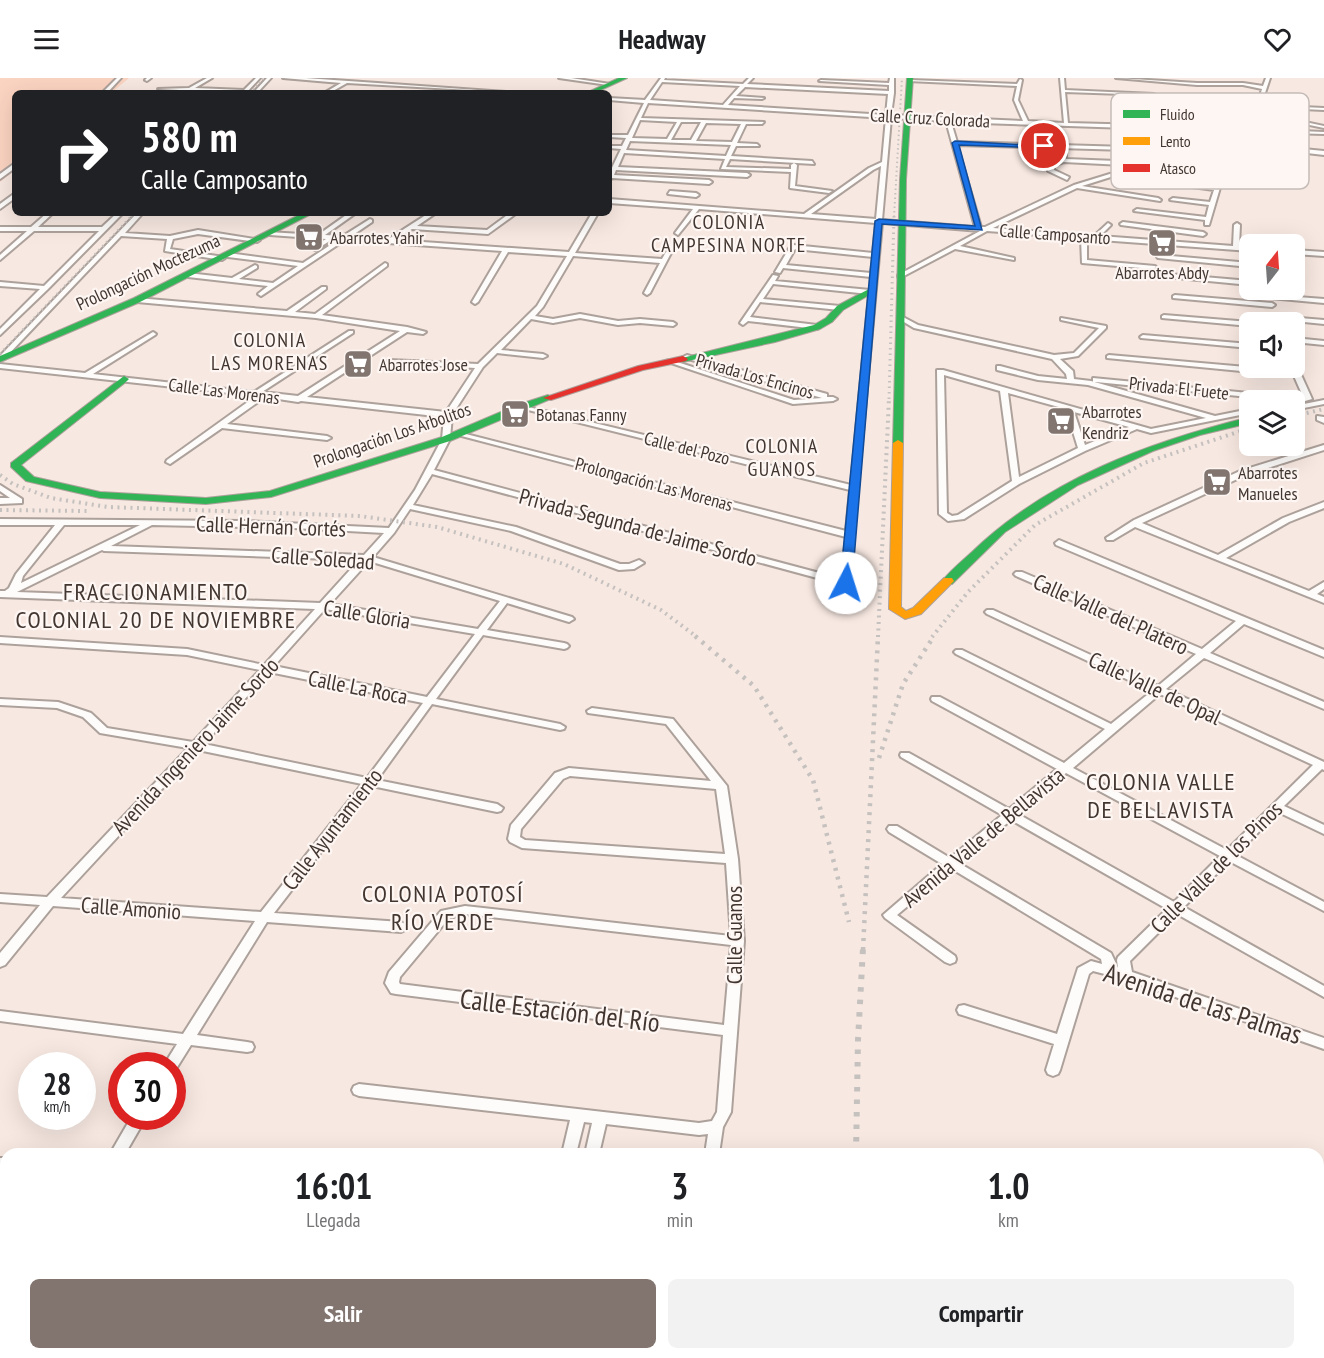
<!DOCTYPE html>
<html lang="es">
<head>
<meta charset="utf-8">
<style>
  body { margin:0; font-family:"PT Sans Narrow",sans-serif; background:#f2f2f2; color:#202124; height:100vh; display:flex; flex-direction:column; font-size:22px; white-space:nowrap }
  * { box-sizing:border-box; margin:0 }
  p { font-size:20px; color:#757577 }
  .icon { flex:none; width:33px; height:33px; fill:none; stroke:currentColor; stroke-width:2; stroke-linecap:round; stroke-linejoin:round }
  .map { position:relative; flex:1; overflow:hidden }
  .panel { position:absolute; left:0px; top:1070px; width:1324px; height:212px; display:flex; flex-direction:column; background:#fff; border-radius:18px 18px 0 0; box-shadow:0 6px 24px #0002 }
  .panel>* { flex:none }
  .guide { position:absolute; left:12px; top:12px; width:600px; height:126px; border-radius:9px; box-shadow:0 6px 24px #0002; background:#202124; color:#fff; overflow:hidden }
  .needle { width:39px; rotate:17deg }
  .controls { position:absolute; left:1239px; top:156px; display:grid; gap:12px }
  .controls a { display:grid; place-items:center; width:66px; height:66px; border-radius:9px; background:#fff; box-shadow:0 6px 24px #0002; font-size:30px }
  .speed { position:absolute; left:18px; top:974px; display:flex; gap:12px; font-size:30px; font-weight:700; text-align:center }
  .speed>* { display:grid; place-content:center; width:78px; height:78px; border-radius:50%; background:#fff; box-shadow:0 6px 24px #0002; line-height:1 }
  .speed small { font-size:15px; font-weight:400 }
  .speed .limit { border:9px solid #d22; background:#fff; color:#111 }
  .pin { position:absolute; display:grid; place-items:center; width:51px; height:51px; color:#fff; margin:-26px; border:3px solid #fff; border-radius:50%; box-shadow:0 2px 6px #0007 }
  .me { position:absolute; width:66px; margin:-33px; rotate:5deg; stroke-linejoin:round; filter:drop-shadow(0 0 4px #0008) }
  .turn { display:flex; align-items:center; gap:21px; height:126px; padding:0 30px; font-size:27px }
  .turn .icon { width:78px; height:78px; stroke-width:2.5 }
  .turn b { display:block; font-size:42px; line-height:51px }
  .eta { display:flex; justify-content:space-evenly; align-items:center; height:102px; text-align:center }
  .eta b { font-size:36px; font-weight:800; line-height:42px }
  .primary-button { display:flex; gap:12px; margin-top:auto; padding:12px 30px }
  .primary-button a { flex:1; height:69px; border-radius:9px; background:#82746e; color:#fff; font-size:24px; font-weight:800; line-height:69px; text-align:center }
  .primary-button a+a { background:#f2f2f2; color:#202124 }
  header { display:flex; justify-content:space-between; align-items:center; height:78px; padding:0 30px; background:#fff; font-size:27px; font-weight:800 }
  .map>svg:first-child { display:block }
</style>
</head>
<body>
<header><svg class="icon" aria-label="menu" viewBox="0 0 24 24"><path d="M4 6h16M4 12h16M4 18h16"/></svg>Headway<svg class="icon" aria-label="heart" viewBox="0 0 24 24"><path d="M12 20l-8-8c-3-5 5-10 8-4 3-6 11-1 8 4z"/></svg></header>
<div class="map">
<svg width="1324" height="1280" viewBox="0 0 1324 1280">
  <rect width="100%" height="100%" fill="#f7e8e1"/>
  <!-- green -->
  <path fill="#fbd3c1" d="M0,0h129l-18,15h-96v77l-15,12z"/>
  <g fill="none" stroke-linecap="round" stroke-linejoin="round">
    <!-- street casing -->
    <g stroke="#ada19b" stroke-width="4">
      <g id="street">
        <path d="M117,0h4l-14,15h-5z"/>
        <path d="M147,0h4l-4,3 -2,-1z"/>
        <path d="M207,0h5l-17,10 49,2 12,-12h4l-14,15 -88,-4 31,-1z"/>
        <path d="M267,0h4l-14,15h-4z"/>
        <path d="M283,0h22l217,15 -175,-10 -14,8 20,2h-29l17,-10z"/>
        <path d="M559,0h12l39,6 -2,1z"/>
        <path d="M661,0h4l-1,2 79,4 6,-6h4l-6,6 142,7v-6l-70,-4 2,-1 68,3 1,-5h4v15l-3,22 132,6 -9,-21 3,-14 -109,-5 2,-1 107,4 3,-5 2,1 -4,20 10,21 36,2 -4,-45h4l1,12 89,4 -2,1 -87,-3 3,31 77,2v-8l4,-2 1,-5 2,-1 2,1 -1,6 -4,2 1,8 100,3 3,-23 7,-10 2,-7 -19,-4h-46l-81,-7 81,5h46l20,3 3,-8h4l-6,18 -6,9 66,3v2l-67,-3 -2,22 69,3v2l-70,-2 -12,11 82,8v4l-86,-10 -121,30 -35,11 76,12 3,2 -1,1 -83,-13 -84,40 101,8 14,-13 3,2 -11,11 133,10 1,-21 3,-2 3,2 -1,21 11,1v4l-163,-12v21l68,6 1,1 -3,2 -71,-6 -1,-25 -94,-7 -27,15 54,12v2l-59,-11 -55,29 -2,-1v-2l82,-44 -98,-8 -33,362h-6l-411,-111 -19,31 103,22 104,37h9l10,-4 5,3 -10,6 -15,1 -108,-39 -101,-22 -16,24 -21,24 199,60 2,2 -5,3 -62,-19 -20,27 77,13 3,1 2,2 -2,2 -3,1 -81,-14 -47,64 124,25 5,3 -1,2 -4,1 -128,-26 -55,76 120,24 6,4 -2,3 -4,1 -125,-26 -98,127 127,9 4,2 2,3 -2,3 -4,2 -134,-10 -70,113 50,7 5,1 2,4 -2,4 -5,1 -56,-7 -15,24 -4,1v-5h-8l13,-21 -177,-23v-10l183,23 72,-113 -202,-15 -48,59 -5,2v-14l40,-48 -40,-3v-8l47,3 141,-149 -88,-15 -17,-16 -26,-9 -57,-3v-6l58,3 33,11 16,15 86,14 67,-72 -73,-15 -187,-12v-6l187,12 77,16 51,-56 -315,-12v-6h5l4,-3 7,-14 39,-49h-55v-6l244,2 145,7 26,-38 27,-51 2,-22 -143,-16 -3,1 -33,-5 -38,27 100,12 4,2 -4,2 -105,-12 -52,36 -4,-2 1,-2 89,-64 -256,-28v-4l85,9 68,-41 3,2 -1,1 -62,39 161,18 95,-61h4v2l-91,59 36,4 102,-65 -84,-13 -179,-16 -3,-2 3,-2 150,13 35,-24h4v2l-31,23 20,2 70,-51 2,1v2l-65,49 85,12 19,5 -3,2 -16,-2 -100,65 139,15 29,-44 -84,-5 -4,-2 2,-1 89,4 59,-58 30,-50 -59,-4 -30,50 -3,2 -3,-2 30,-51 -157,-11 -84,56 -3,-2 1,-1 9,-7 -80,-9 -3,-2 3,-2 44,5 23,-13 2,1v2l-18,11 34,4 25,-17 -70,-9 -3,-2 3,-2 75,10 35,-23 -5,-1 -18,11 -2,-1v-2l13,-8 -56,-4 -2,-1v-2l50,3 31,-22h7l-31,22 18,1 27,-17 2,1v2l-22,15 37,3 42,-27h7l-19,13 70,4 23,-17h7l-29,21 -76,-5 -18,11 175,12 23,-39h6l-23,40 87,6 4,-7h4l1,1 -21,40 -3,2 -3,-2 16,-30 -87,-7 -30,51 -8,9 18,3 27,-5 38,7 22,-2 33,3 3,2 -3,2 -33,-3 -22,2 -38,-7 -27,5 -22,-4 -30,31 42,4 4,2 -4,2 -46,-5 -14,14 -31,48 -2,24 -16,31 408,109 4,-42 -392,-103 4,-2 388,99 4,-41 -334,-83 4,-2 331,80 18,-191 -96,-10 -10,15 77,7 3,2 -3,2 -80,-8 -10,15 67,8 3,2 -3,2 -69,-8 -5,4 -3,-2 33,-48 5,1 -3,5 95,9 1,-13 -88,-9 -3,5 -5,-1 15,-25 3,-2 80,8 3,-30 -177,-14 -21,26 -3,-2 18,-24 -84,-6v-4l195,15 65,-46 13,-6 4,-44 -238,-15 -7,15 123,4 -2,2h-16l-9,19 20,1 2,2h-23l-5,10 81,5 2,3 -84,-5 -4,8 65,2v-4l3,-2 3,2 -2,21 37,5 -3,2 -39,-5 1,-16 -70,-3 4,-10 -101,-6 -6,14 129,6 3,2 -3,2 -131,-7 -2,5 95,5 3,2 -3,2 -97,-6 -3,3v-7l12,-25 -12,-1v-2h13l4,-8 -17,-1v-2h19l16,-32 -35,-3v-2l36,2zM662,4l78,4 -17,19 -73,-5zM745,9l143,7 -2,21 -158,-10 6,-7 28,1 2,-1 -28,-2zM891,40l55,3 29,106 -93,-7zM640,42l37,2 -10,17 -35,-1zM681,44h20l-10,18h-20zM951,44l297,10 -12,11 -52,13 -22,-8 -205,-6zM706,45l35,1 -9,18 -36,-1zM630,63l101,4 -5,11 -100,-6zM957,67l204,6 17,6 -65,16 -39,12 -89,42h-4zM881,88l-5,53 -65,-5 62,-44zM795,171l78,8 -2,16 -85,-8zM64,447h76l-119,58 2,-7zM152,447l141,3 91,5 -20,22 -253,-9zM102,472l2,1 255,9 -39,43 -303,-11zM369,483l131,40 -22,28 -148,-25zM325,531l150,25 -48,63 -153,-31zM269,594l154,31 -56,75 -163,-34zM198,672l164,34 -101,128 -200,-14z"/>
        <path d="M1268,36l56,12v2l-58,-12z"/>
        <path d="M1063,73l3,2v6l76,3 3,2 -3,2 -78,-4 -10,3v5l15,7 -2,3 -19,-9 1,-8 12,-4 -1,-6z"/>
        <path d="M15,85v5l-15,11v-5z"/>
        <path d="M1217,102l5,1 -13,44h-4v-5l-71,-9 3,-2 69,8 3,-12 -39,-5 3,-2 37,4 4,-12 -37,-5 3,-2 35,4z"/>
        <path d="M670,113l26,2 3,2 -3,2 -28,-3z"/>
        <path d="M15,115v5l-15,11v-5z"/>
        <path d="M47,135h6l-15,14h64l15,-14h6l-75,76 -48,46v-6l40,-40 -40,-3v-4l44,4 55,-55h-65l-34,29v-5l27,-24h-27v-4h31z"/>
        <path d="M137,135h6l-18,20 45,3 28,-6 62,10 -3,2 -59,-8 -25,5 -3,10 54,8 1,1 -3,2 -57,-9 2,-12 -46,-3 -117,123 -4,1v-4z"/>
        <path d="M1123,144l80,10 3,2 -3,2 -82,-11 -1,-1z"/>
        <path d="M1294,172l30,2v4l-30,-2z"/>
        <path d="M1160,177l90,8v4l-92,-9 -1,-1z"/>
        <path d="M1169,196l81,7v4l-83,-8v-2z"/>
        <path d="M1175,217l97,8 3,2 -3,2 -99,-9v-2z"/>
        <path d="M1271,217l53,4v4l-55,-5v-2z"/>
        <path d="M1164,237l86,7h2h-2v4l-88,-8v-2z"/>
        <path d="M1276,238l48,4v4l-50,-5v-2z"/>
        <path d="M899,239h4l15,8 136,30 20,-2 25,-25 -38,-8v-2l45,8v2l-28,28 -18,3 13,12 1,8 17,2 124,35 35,-7v4l-99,20 -14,-4 -52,22 -66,33 -55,35 -16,2 -9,-7 -2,-144h6l208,59 55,-11 -118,-33 -50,-5 -41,-10v-4h3l38,10 29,3 -1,-5 -14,-15 -138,-31 -15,-9zM944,297l56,16 12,90 -54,34 -6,1 -5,-3zM1008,315l58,16 12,39 -59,29zM1074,334l55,15 -44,18z"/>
        <path d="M1143,257l107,9v4l-109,-10 -1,-1z"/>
        <path d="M1294,260l30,3v4l-30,-3z"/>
        <path d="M687,277l140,39v3h6l4,2 -4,2 -40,3 -128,-43 6,-1 123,40 28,-2 -137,-40 -2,-1z"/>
        <path d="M1109,277l183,16 -2,-3h4v-2l4,2 14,31 -7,2 -11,-25 -187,-18v-2z"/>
        <path d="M1093,300l208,20 4,2 -4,2 -205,-20h-3z"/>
        <path d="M1324,322v4l-30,6v-4z"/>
        <path d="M1317,338l7,1v6l-7,-3z"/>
        <path d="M1324,367v5l-78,25 -104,48 76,32 65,-37 41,-16v6l-35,14 -63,36 83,33 15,-9v7l-7,5 7,3v6l-189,-76 -22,13h-6l-1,-2 28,-18 106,-49z"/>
        <path d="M0,407l22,14v4l-22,1v-6h10l-10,-7z"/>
        <path d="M1059,462l265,110v7l-80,-33 -34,29 114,49v7l-120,-51 -38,31 158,73v8l-2,-1 -38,37 40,19v9l-46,-22 -42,43 88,47v9l-95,-50 -45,46 140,79v11l-147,-83 -47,47 2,11 192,66v11l-200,-70 -31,-8 -4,3 -29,96 -2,4 -5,2 -5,-2 -2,-4 8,-26 -95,-30 -2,-4 2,-4 5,-1 93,29 21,-66 13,-7 11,3 -1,-5 -149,-90 -55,46 58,41 1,3 -1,3 -5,2 -5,-2 -60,-44 -2,-3 59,-51 -53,-32 -2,-3 2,-3h8l53,32 52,-43 -101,-58 -1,-2 1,-2h8l100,56 48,-40 -125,-68 -1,-2 1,-2h8l124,66 41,-34 -149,-75 -2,-2 2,-2h6l149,74 41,-33 -165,-77 -2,-2 2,-2h6l165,76 38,-32 -180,-78 -2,-2 2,-2h6l180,77 34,-28 -180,-76 -1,-2zM1160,616l153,71 -86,85 -154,-82zM1066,695l154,83 -46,46 -156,-88zM1011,742l156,89 -49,48 -1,3 1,8 -7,-15 -152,-90z"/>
        <path d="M592,630l81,11 54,67 11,73 6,82 -13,171 -8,15 -4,27h-14l3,-20 -9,1 -93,-11 -7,30h-14l7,-31 -8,-1 -8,32h-14l8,-34 -211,-24 -5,-2 -2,-4 2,-4 5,-2 340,39 13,-2 5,-9 6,-77 -327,-41 -5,-1 -6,-10 4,-11 52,-61 24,-5 266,30 -5,-73 -204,-15 -12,-6 -2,-3 3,-14 44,-52 14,-5 142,13 -45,-57 -78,-11 -1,-2zM570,698l146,13 9,65 -200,-14 -5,-3 1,-8 42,-50zM465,836l266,31 -7,80 -324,-41 -1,-2 1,-5 49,-59z"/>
        <path d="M132,1038h15l-22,38h-15z"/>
        <rect x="0" y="1080" width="6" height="12"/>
      </g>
    </g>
    <!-- fast casing -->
    <g stroke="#ada19b" stroke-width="2">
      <g id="fast">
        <path d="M619,0h8l-33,15h-8z"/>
        <path d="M907,0h6l-7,101 -3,264 -5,3 -5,-3 7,-264z"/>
        <path d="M303,135h10l-173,89 -140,60v-6l134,-58z"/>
        <path d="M869,211l7,2 -33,19 -11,12 -12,7 -45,13 -92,20 -5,-3 136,-34 12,-7 11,-12z"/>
        <path d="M124,298l5,3 -2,2 -106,84 13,12 66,15 106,6 64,-7 172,-54 75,-32 31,-10 5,3 -103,43 -179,56 -65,7 -106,-6 -74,-17 -15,-14v-4z"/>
        <path d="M1250,339v6l-50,12 -47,16 -75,34 -73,47 -53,52h-8l-2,-3c9,-11 20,-20 30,-29 76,-73 177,-110 278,-135z"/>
        <path d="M1324,1128v21l-6,2v-21z"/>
        <path d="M0,1173l6,1v18l-6,-1z"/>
        <path d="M0,1211l6,1v20l-6,-1z"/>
        <path d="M326,1275h66l2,5h-66z"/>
        <path d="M975,1275h46l2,5h-46z"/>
        <path d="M1037,1275h33l-2,5h-33z"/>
        <path d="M1075,1275h23l2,5h-23z"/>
      </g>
    </g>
    <!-- slow casing -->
    <g stroke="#ada19b" stroke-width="2">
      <g id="slow">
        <path d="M898,362l5,3 -2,164 5,4 7,-3 31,-30h8l2,3 -33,33 -16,5 -16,-10 4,-166z"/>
        <path d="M1324,1102v20l-6,2v-20z"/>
        <path d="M876,1275h44l2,5h-44z"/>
      </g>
    </g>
    <!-- jam casing -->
    <g stroke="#ada19b" stroke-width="2">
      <path id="jam" d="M683,278l5,3 -2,2 -43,9 -92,30 -8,-2 95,-32z"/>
    </g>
    <!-- street -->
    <use href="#street" fill="#fefcfa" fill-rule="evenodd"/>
    <!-- fast -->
    <use href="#fast" fill="#30b455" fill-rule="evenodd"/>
    <!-- slow -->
    <use href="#slow" fill="#ff9f0a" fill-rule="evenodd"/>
    <!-- jam -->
    <use href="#jam" fill="#e5322d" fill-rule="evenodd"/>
    <!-- rail-far4 -->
    <g stroke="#c5c1bf" stroke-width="2" stroke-dasharray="1.5 3" stroke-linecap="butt">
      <path d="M250,15l14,-15"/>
      <path d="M131,139l4,-4"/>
      <path d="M894,139l8,-139"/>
    </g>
    <!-- rail-far3 -->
    <g stroke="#c5c1bf" stroke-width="3" stroke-dasharray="1.5 4" stroke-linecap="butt">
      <path d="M0,276l132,-138"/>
      <path d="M889,321l5,-183"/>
    </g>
    <!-- rail-far2 -->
    <g stroke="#c5c1bf" stroke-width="4" stroke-dasharray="2 4.5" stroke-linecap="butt">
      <path d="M1294,338l30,-7"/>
      <path d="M0,397l13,9 38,14 57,9 252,9 77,11 127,37 97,46 36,27"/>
      <path d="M0,432l88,1"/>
      <path d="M878,559l11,-239"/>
      <path d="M932,559l36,-45 67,-67 109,-62 106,-35"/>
    </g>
    <!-- rail-far1 -->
    <g stroke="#c5c1bf" stroke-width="4.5" stroke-dasharray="3 6" stroke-linecap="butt">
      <path d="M695,558l59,50 59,94 36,142"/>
      <path d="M879,680l24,-74 31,-48"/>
      <path d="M863,872l15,-314"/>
    </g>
    <!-- rail -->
    <g stroke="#c5c1bf" stroke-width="6" stroke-dasharray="4.5 8" stroke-linecap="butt">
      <path d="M856,1076l2,-114 5,-92"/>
      <path d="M852,1275v5"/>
    </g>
  </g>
  <!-- route -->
  <path fill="#1a73e8" stroke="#114b97" stroke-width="1.5" d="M955,63l92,5 -3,2 -85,-3 23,85 -100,-6 -30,359 -2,3h-8l-2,-3 35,-362 4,-2 96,7 -23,-83z"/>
  <!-- icons -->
  <defs>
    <g id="supermarket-square" transform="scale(1.5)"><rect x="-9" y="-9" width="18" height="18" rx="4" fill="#82746e" stroke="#fdf6f3"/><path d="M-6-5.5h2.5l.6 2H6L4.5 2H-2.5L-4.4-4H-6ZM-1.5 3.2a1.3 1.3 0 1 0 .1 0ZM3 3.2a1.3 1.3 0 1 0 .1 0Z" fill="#fff"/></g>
  </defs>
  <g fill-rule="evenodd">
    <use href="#supermarket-square" x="309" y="159"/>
    <use href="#supermarket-square" x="1162" y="165"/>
    <use href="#supermarket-square" x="358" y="286"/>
    <use href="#supermarket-square" x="515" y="336"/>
    <use href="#supermarket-square" x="1061" y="343"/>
    <use href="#supermarket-square" x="1217" y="404"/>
  </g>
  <g text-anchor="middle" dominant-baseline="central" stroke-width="4.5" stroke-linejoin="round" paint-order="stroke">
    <!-- far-street labels -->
    <g font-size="18" fill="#433630" stroke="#fdf6f3">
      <text transform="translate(930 40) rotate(3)">Calle Cruz Colorada</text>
      <text transform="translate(1055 156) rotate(4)">Calle Camposanto</text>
      <text transform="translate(148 194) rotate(-25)">Prolongación Moctezuma</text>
      <text transform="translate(755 298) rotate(16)">Privada Los Encinos</text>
      <text transform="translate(1179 310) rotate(6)">Privada El Fuete</text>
      <text transform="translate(224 313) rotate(7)">Calle Las Morenas</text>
      <text transform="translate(392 357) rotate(-19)">Prolongación Los Arbolitos</text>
      <text transform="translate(687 370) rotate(14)">Calle del Pozo</text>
      <text transform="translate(654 406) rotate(15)">Prolongación Las Morenas</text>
    </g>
    <!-- far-poi labels -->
    <g font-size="18" fill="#433630" stroke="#fdf6f3" text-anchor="start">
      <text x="330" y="159">Abarrotes Yahir</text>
      <text x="1162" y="194" text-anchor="middle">Abarrotes Abdy</text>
      <text x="379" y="286">Abarrotes Jose</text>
      <text x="1082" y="333">Abarrotes<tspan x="1082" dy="21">Kendriz</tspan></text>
      <text x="536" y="336">Botanas Fanny</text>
      <text x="1238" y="394">Abarrotes<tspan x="1238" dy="21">Manueles</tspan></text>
    </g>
    <!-- far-neighbourhood labels -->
    <g font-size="20" letter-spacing="1.5" fill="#433630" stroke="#fdf6f3">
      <text x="729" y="144">COLONIA<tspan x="729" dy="23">CAMPESINA NORTE</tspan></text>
      <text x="270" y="262">COLONIA<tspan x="270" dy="23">LAS MORENAS</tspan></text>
      <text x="782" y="368">COLONIA<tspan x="782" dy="23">GUANOS</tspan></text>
    </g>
    <!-- street labels -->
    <g font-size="22" fill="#433630" stroke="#fdf6f3">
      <text transform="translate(271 448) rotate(2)">Calle Hernán Cortés</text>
      <text transform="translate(638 449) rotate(15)">Privada Segunda de Jaime Sordo</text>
      <text transform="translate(323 480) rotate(4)">Calle Soledad</text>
      <text transform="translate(367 536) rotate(9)">Calle Gloria</text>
      <text transform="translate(1111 536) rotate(24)">Calle Valle del Platero</text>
      <text transform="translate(358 609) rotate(11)">Calle La Roca</text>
      <text transform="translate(1155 610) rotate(25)">Calle Valle de Opal</text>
      <text transform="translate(195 668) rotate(-47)">Avenida Ingeniero Jaime Sordo</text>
      <text transform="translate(332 751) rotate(-52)">Calle Ayuntamiento</text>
      <text transform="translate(983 759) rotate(-40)">Avenida Valle de Bellavista</text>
      <text transform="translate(1216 789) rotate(-45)">Calle Valle de los Pinos</text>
      <text transform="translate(131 830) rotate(4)">Calle Amonio</text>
      <text transform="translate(734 857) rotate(-90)">Calle Guanos</text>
    </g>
    <!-- neighbourhood labels -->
    <g font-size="24" letter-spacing="1.5" fill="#433630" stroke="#fdf6f3">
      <text x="156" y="513">FRACCIONAMIENTO<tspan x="156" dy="28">COLONIAL 20 DE NOVIEMBRE</tspan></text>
      <text x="1161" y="703">COLONIA VALLE<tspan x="1161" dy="28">DE BELLAVISTA</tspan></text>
      <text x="443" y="815">COLONIA POTOSÍ<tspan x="443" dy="28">RÍO VERDE</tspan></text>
    </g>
    <!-- near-street labels -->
    <g font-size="27" fill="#433630" stroke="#fdf6f3">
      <text transform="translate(1203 925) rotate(18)">Avenida de las Palmas</text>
      <text transform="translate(560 932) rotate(7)">Calle Estación del Río</text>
    </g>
  </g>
  <!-- legend -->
  <rect x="1111" y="15" width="198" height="96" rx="9" fill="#fdf6f3" stroke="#c5bcb8" stroke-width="1.5"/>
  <rect x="1123" y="32" width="27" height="8" fill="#30b455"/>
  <rect x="1123" y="59" width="27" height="8" fill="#ff9f0a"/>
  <rect x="1123" y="86" width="27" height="8" fill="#e5322d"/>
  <g font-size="16" fill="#433630">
    <text x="1160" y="42">Fluido</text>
    <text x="1160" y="69">Lento</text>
    <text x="1160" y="96">Atasco</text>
  </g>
</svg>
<div class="controls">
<a><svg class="needle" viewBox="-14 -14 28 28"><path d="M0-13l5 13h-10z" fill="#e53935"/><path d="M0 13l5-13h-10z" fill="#757577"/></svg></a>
<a><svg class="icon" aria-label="sound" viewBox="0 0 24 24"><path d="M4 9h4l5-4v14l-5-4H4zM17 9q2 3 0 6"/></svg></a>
<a><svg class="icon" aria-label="layers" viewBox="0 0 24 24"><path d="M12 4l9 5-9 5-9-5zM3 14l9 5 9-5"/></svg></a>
</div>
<div class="speed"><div>28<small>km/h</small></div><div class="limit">30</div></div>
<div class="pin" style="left:1044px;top:68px;background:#d93025"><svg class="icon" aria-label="arrive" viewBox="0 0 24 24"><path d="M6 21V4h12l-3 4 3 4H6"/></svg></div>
<svg class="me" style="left:846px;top:505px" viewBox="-20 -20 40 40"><circle r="19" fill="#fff"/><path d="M0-13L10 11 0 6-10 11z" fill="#1a73e8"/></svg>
<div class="guide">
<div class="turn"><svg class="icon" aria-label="right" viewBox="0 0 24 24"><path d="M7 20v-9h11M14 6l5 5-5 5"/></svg><div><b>580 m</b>Calle Camposanto</div></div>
</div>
<section class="panel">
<div class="eta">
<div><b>16:01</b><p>Llegada</p></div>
<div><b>3</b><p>min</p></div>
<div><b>1.0</b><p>km</p></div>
</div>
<div class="primary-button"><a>Salir</a><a>Compartir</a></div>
</section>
</div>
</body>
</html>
